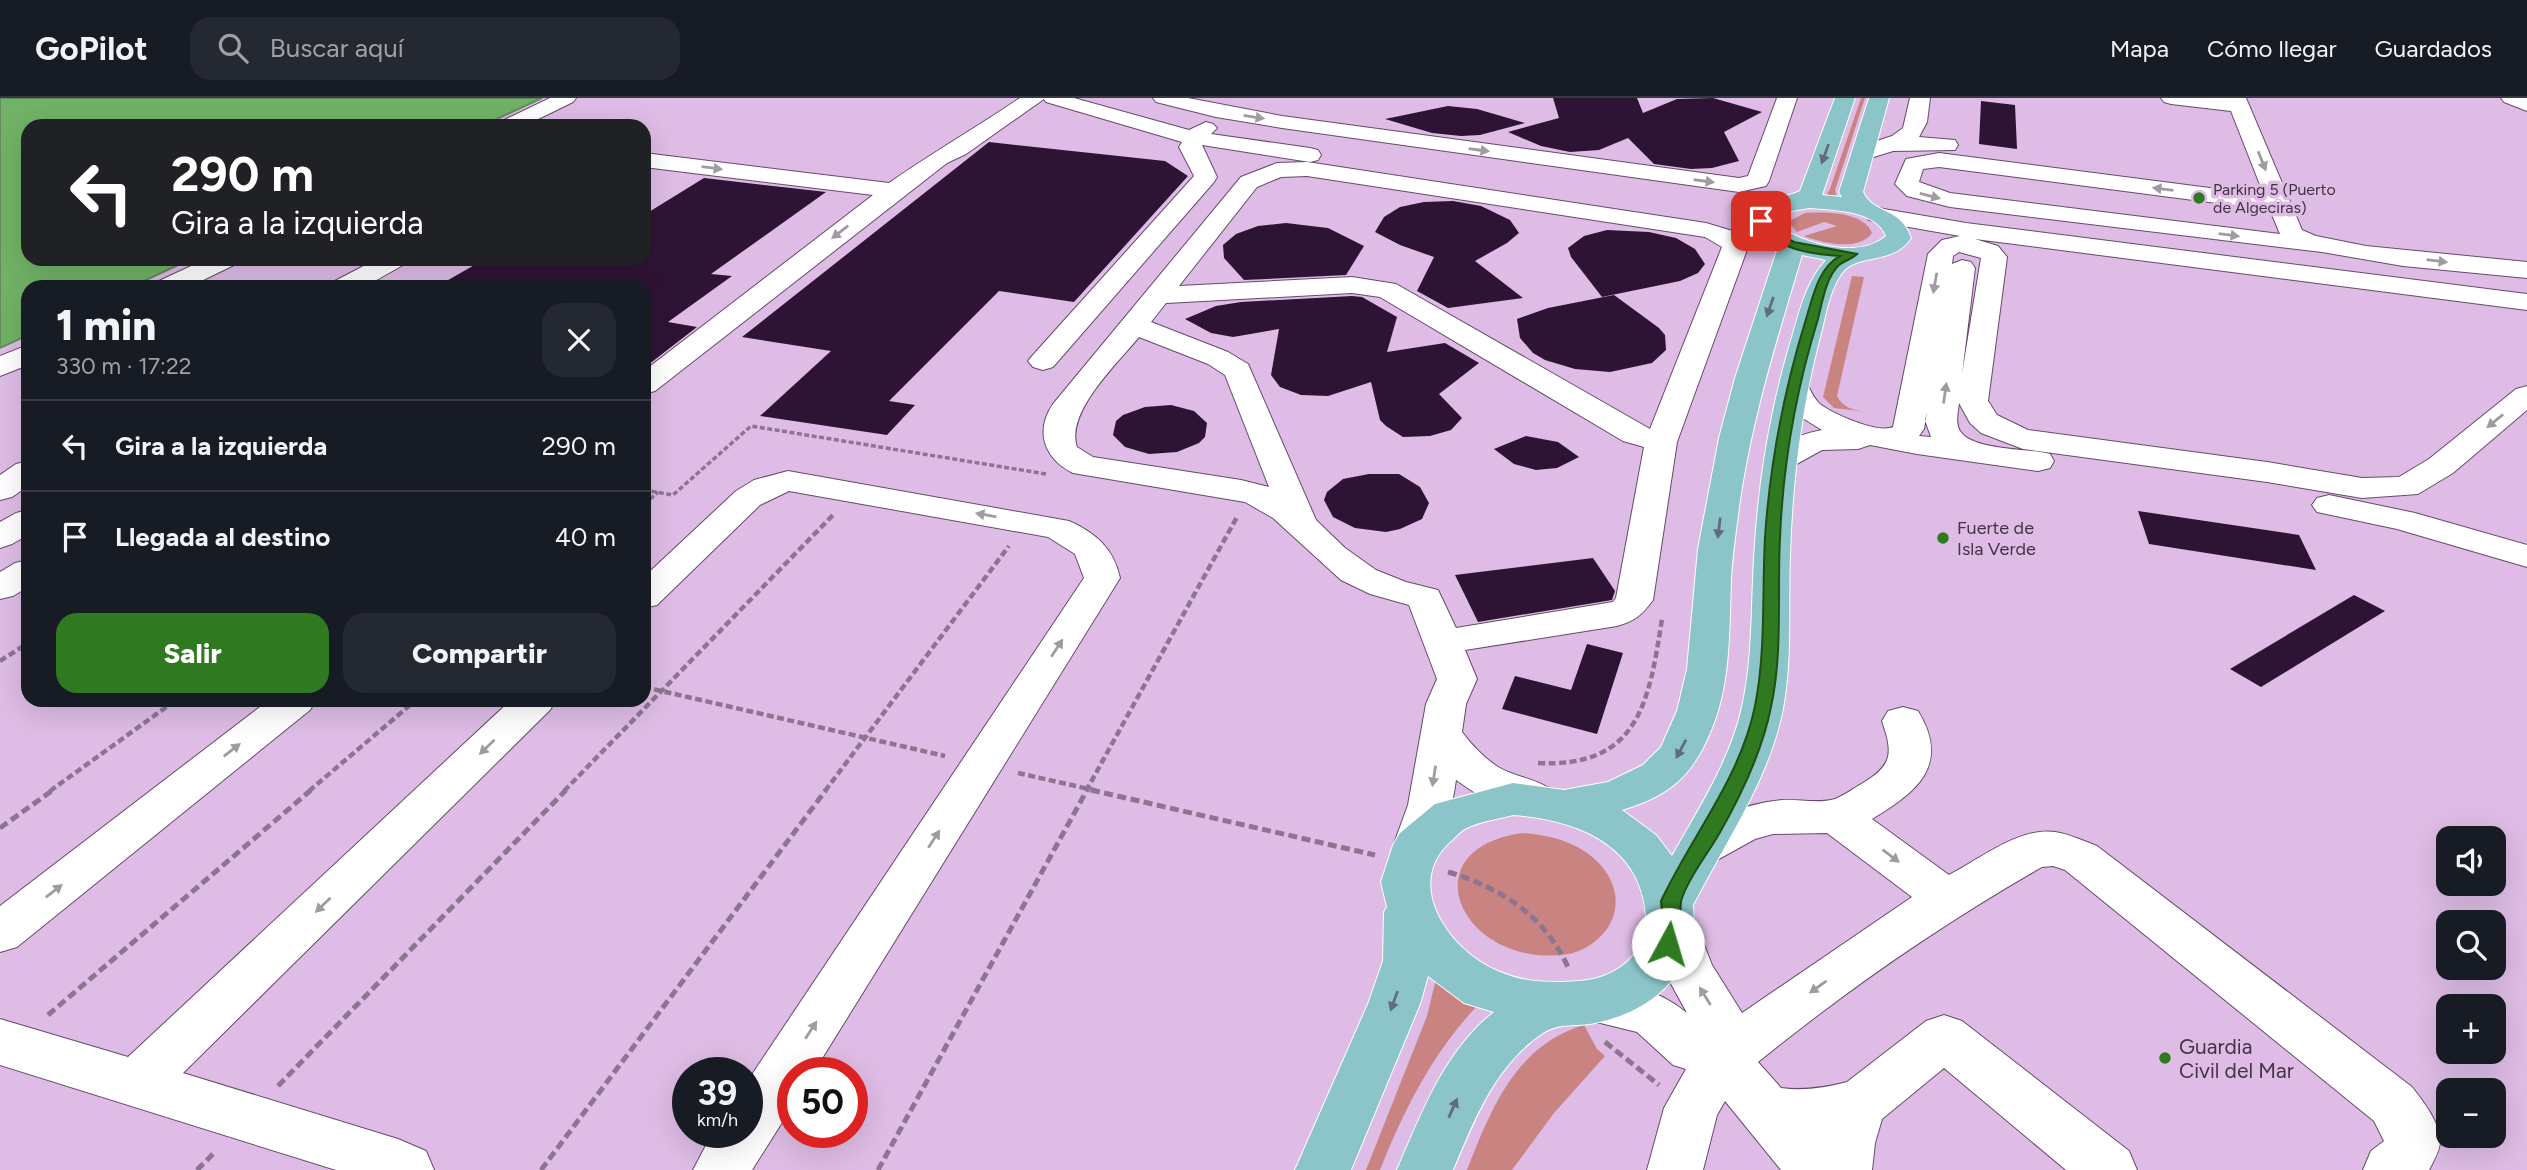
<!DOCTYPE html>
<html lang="es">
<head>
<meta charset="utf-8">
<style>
  body { margin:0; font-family:Figtree,sans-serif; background:#242831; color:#f1f3f6; height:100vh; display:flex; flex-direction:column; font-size:26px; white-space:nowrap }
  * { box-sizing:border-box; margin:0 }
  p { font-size:23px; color:#9ea1a6 }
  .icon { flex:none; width:38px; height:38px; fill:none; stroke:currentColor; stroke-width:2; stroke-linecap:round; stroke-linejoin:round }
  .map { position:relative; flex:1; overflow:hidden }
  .drawer { position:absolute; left:21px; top:182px; width:630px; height:427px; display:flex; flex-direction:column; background:#171b24; border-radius:21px; box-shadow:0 7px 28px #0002 }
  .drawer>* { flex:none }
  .hud { position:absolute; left:21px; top:21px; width:630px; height:147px; border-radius:21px; box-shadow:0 7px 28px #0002; background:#202124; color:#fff; overflow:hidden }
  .tools { position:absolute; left:2436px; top:728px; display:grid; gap:14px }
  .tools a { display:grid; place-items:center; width:70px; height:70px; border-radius:14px; background:#171b24; box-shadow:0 7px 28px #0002; font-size:35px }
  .speed { position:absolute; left:672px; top:959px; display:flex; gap:14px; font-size:35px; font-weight:700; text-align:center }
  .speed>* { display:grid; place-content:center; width:91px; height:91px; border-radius:50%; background:#171b24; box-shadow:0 7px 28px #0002; line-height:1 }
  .speed small { font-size:18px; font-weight:400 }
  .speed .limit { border:10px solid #d22; background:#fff; color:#111 }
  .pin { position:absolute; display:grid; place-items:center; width:60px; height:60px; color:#fff; margin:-30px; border-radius:14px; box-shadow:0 4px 10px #0006 }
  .me { position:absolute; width:77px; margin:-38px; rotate:6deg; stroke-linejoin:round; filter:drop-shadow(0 0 5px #0008) }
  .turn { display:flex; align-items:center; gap:24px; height:147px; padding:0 35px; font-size:32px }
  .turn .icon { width:91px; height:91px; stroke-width:2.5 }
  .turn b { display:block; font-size:49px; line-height:60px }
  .round { display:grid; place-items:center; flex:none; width:74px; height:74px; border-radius:21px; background:#242831 }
  .headline { display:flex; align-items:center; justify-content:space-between; height:119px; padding:0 35px }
  h1 { font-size:42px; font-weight:800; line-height:52px }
  .cta { display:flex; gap:14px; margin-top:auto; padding:14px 35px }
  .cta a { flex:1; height:80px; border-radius:21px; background:#2f7a20; color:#fff; font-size:28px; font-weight:800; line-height:80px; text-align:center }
  .cta a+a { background:#242831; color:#f1f3f6 }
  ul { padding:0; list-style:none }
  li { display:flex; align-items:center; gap:21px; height:91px; padding:0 35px; border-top:2px solid #363941 }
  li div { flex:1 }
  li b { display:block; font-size:26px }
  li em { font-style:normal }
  header { display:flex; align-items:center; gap:42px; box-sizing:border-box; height:98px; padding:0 35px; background:#171b24; border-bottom:2px solid #363941 }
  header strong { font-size:33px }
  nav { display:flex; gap:38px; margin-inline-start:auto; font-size:24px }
  .search { width:490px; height:63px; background:#242831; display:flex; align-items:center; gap:18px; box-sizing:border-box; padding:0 24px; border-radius:21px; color:#9ea1a6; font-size:26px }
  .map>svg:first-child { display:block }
</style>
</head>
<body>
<header>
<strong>GoPilot</strong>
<div class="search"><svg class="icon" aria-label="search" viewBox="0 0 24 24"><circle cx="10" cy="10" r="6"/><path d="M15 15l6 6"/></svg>Buscar aquí</div>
<nav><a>Mapa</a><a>Cómo llegar</a><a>Guardados</a></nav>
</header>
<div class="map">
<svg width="2527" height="1072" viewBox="0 0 2527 1072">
  <rect width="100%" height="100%" fill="#debce5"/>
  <!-- green -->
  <g fill="#c98482">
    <path d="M1861,0h4l-30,92 2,8 -12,-1 5,-8z"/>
    <path d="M1805,115c19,-1 58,-2 67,20 -13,19 -50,10 -68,3l33,-10 -13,-4 -27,10 -6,-7v-5z"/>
    <path d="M1852,178l12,1 -27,119c7,13 17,14 32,16l-35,-4 -11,-11z"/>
    <path d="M1523,735c22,2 42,6 61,18 43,28 43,78 -5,100 -13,5 -28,5 -42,4 -85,-9 -119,-108 -14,-122z"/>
    <path d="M1436,881l42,26c-45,47 -74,105 -98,165h-14l61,-154z"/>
    <path d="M1584,927l13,24 8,7 -51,57 -42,57h-45c24,-61 49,-125 117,-145z"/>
  </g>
  <!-- water -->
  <path fill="#71b266" stroke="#638c5c" stroke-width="2" d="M0,0h542l-60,28h-454v133h163l-60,28h-103v48l-28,13z"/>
  <!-- building -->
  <g fill="#2e1434">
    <path d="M1553,0h84l6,15 34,-14 36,-1 49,14 -38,20 15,29 -27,7 -21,1 -37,-5 -26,-26 -29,12 -29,2 -29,-6 -33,-14 51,-14z"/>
    <path d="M1981,3l34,4 2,44 -38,-5z"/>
    <path d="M1448,8l29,3 48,14 -45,12 -19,1 -29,-3 -47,-14z"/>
    <path d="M989,44l176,19 23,15 -114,126 -75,-11 -110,110 26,4 -28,30 -127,-19 71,-65 -89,-14z"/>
    <path d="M704,80l122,14 -115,82 21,2 -64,46 29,5 -53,41v-81h-208l49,-28h159v-44z"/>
    <path d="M1453,103l28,5 29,14 9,13 -12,10 -32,18 48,37 -75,10 -31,-17 17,-34 -34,-12 -25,-13 9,-15 16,-10 24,-5z"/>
    <path d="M1286,125l42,5 36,18 -18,29 -102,5 -20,-22 -1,-13 13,-11 22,-8z"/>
    <path d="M1607,132l42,2 27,6 19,11 10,15 -7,9 -18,8 -78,16 -31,-40 -3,-9 16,-12z"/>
    <path d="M1614,197l45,33 6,7 1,15 -14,13 -42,9 -35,-3 -30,-9 -12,-7 -13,-15 -3,-19 31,-11z"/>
    <path d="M1352,198l10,1 35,20 -10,35 58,-9 34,20 -40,31 23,24 -11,12 -21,6 -27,1 -17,-11 -6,-6 -9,-38 -43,14 -27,-1 -21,-8 -9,-12 8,-46 -46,8 -22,-4 -26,-14 31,-13 25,-4z"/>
    <path d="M1171,307l23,6 13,12 -2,14 -6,6 -22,9 -28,2 -24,-7 -12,-12 3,-14 7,-6 22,-8z"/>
    <path d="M1526,338l32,6 21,15 -22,11 -21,2 -22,-6 -20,-15z"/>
    <path d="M1369,376h30l21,13 9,16 -7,16 -22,10 -14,3 -31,-4 -22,-11 -9,-17 3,-8 16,-13z"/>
    <path d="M2138,413l161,24 17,35 -167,-26z"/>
    <path d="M1593,460l22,33 -3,9 -134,22 -23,-47z"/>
    <path d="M2354,497l31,16 -124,76 -31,-18z"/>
    <path d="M1587,546l36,9 -26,81 -95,-25 13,-33 56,14z"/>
  </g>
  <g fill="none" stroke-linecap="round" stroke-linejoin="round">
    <!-- minor casing -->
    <g stroke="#674a6d" stroke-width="2">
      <g id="minor">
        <path d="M550,0h26l-3,4 -49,24h-28l4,-4z"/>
        <path d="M1020,0h54l115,32 17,-8 7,2 4,4 -6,6 99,14 8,2 3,5 -3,5 -8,2 -108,-17 15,32 -3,5 -161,185 -10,3 -10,-3 -5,-6 5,-6 161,-179 -15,-29 3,-5 -136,-40 -2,-3 -78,55 -19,9 -292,228 -11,3v-23l229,-176 -229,-28v-14l245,30c43,-30 88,-56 131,-85z"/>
        <path d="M1153,0h35l94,18 457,62 9,-2 29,-78h20l-28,83 -3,5 -27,6 -457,-64 -66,-11 -60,-15z"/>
        <path d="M1910,0h20l-3,24 -8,15 36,3 3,5 -3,5 -62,1 -29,9 -8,-2 -3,-5 3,-5 36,-12 11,-8z"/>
        <path d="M2161,0h85l56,132 14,6 50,10 161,16v16l-124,-12 -81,-14 -372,-45 -43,-11 -12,-12 11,-25 33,-6 325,42 -33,-84 -60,-7 -7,-2zM1939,69l331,43 10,24 -330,-41 -31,-11 4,-13z"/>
        <path d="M2501,0h26v13l-23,-9z"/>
        <path d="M1307,64l399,61 30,9 12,15 -71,195 -24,158c-11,15 -18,21 -36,26l-152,24 12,29 -11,25 -4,28c10,13 22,26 36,35 20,12 51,13 63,33l-6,11 -16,5 -33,-10 -28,-11 -22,-15c-4,28 -11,56 -25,81l-16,5 -16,-5 -7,-12 16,-44 18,-101 11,-25 -28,-74 -39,-11 -29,-14 -68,-62 -28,-16 -172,-29c-28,-14 -39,-41 -20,-69l188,-227 36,-14zM1307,78l398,61 17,10 -72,182 -254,-145 -44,-7 -173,9 78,-99 24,-10zM1352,195l28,4 243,144 21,6 -28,151 -3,4 -157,26 -18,-38 -32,-8 -30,-12 -31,-22 -29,-28 -68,-156 -20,-12 -77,-30 15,-19zM1139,239l69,27 17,11 44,112 -28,-7 -148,-23 -16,-10c-12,-35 41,-84 62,-110z"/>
        <path d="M1878,110l88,15 561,71v16l-552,-71 23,7 9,11 -19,144 9,14 31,15 239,32 95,16 37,-1 30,-18 87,-70 11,-3v24l-74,63 -35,21 -56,4 -95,-16 -244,-33 -42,-16 -11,-10 -11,-20c-1,9 -4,20 1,28 13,20 67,17 90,23l4,7 -4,7 -12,3 -121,-17 -47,-9 -12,4 -36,1 -29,16 -11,3 -11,-3 -5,-7c12,-18 36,-25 56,-29l-26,-16 -17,-27 4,-6 11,-3 11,3c5,7 8,17 15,23 13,10 58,30 73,23l35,-173 14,-14 18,-4 -91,-16 -3,-5 3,-5zM1959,154l22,6 -19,116 13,-106 -4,-6 -9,-2 -10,4 1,-8zM1927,314l-2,8 6,17 -12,-1 5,-7z"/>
        <path d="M206,161h34l-4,5 -47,23h-34l4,-6z"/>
        <path d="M377,161h32l-4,5 -41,23h-33l4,-6z"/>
        <path d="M28,247v20l-28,11v-20z"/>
        <path d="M28,363v25l-16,11 -12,3v-25l16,-11z"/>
        <path d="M788,373l281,50c27,12 45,28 51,57l-307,495h-20v32l-41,65h-59l20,-38h34v-50l337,-504 -9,-24 -27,-17 -259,-46 -29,14 -103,100 -13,3v-31l92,-86 18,-11z"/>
        <path d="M2329,397l86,18 112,32v22l-130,-38 -80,-17 -5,-7 5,-7z"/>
        <path d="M28,412v25l-16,9 -12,4v-26l16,-9z"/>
        <path d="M28,462v27l-15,9 -13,3v-27l15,-9z"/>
        <path d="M269,602h47l-6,10 -293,237 -17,5v-46z"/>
        <path d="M511,602h45l-6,10 -367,363 215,66 28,12 8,19h-98l-336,-105v-46l128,38z"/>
        <path d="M1903,609l15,4c33,54 -1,81 -46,108l77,56c31,-16 70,-48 106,-43 14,2 29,9 42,14l315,241c11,14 29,37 28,56 -1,9 -7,19 -11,27h-66l8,-19 13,-10 -10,-20 -309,-251 -12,-4 -11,1c-100,57 -195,123 -284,195l23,26c23,3 43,0 66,-6l79,-61 18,-6 18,6 167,130 8,19h-71l-122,-102 -62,51 -7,24 -3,27h-91l-56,-69 -8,14 -14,55h-56l17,-62 22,-39 -13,-4 -36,-33 -61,-15 -8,-15 8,-15c36,-13 82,2 111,26l-23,-42 -15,-48 7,-14 17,-5 17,5 22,56 30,48 170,-116 -85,-64 -54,1 -18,5 -38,21 -16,5 -16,-5 -7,-12c15,-27 73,-46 104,-48 16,-1 37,4 53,-1 10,-4 19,-11 28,-16 30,-18 30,-30 19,-62l6,-10z"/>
      </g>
    </g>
    <!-- major casing -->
    <g stroke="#fff" stroke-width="2">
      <path id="major" d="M1835,0h20l-33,97 20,2 -3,-5 30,-94h20l-26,94c11,23 37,14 48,46 -19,29 -56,13 -71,38 -12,18 -15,44 -21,65 -18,70 -27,143 -29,215 -2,49 2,98 -6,147 -12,72 -58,138 -91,202 7,64 -38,106 -98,118 -20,4 -34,-1 -52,10 -48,32 -69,87 -90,137h-56c24,-55 47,-119 97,-158l-30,-9 -36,-27 -8,28 -69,166h-56l73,-166 15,-43 1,-49 3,-5 -6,-25 12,-37 7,-12 35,-29 78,-21 51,7 44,-8 35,-17 18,-18 16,-36 10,-42 11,-120 21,-111 16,-60 42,-128c-9,-15 -23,-11 -27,-34 12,-17 32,-17 50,-25zM1809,110c23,2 68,2 77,28 -28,24 -84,8 -110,-12l-2,-6 6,-5zM1802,157l24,5c-20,22 -26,50 -34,77 -22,72 -34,147 -38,221 -3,49 -1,100 -12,149 -12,54 -43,101 -70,149l-16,-21 -34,-25c46,-14 69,-32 88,-77 21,-48 19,-101 21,-152 1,-24 5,-49 8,-74 12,-86 38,-169 63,-252zM1513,717c63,5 128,29 133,101 1,21 -8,38 -24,50 -20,14 -36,15 -60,16 -22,0 -41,-1 -62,-10 -49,-19 -99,-87 -49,-131 5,-4 10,-11 16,-13 14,-7 32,-9 46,-13z"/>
    </g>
    <!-- path-far2 -->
    <g stroke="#8d7591" stroke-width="3.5" stroke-dasharray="5 2.5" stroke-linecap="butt">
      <path d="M644,392l29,5 78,-69 295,48"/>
      <path d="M650,401l8,-7"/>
    </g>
    <!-- path-far1 -->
    <g stroke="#8d7591" stroke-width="4.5" stroke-dasharray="7 3.5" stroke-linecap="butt">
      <path d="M644,406l8,-7"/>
      <path d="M0,563l28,-18"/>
      <path d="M644,589l301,69"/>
      <path d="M1538,665c101,5 111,-61 124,-144"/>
      <path d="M1018,675l80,18"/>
      <path d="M50,693l126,-91"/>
      <path d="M309,693l107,-91"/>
      <path d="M564,693l269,-276"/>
      <path d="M825,693l184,-245"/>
      <path d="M1086,693l151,-274"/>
    </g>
    <!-- path -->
    <g stroke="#8d7591" stroke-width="5" stroke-dasharray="9 4.5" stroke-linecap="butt">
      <path d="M1091,692l284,65"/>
      <path d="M0,730l53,-38"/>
      <path d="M1448,774c53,16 96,43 120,95"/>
      <path d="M48,917l263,-225"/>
      <path d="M1605,944l54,43"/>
      <path d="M278,988l288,-296"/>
      <path d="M197,1072l19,-19"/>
      <path d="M541,1072l285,-380"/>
      <path d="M878,1072l209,-380"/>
    </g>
    <!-- minor -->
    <use href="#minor" fill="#fff" fill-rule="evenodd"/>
    <!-- major -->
    <use href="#major" fill="#8cc5c9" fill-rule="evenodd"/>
  </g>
  <!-- one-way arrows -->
  <defs><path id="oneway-solid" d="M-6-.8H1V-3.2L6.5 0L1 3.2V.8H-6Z" transform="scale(1.75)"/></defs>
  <g fill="#a09aa2">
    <use href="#oneway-solid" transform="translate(1254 19) rotate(9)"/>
    <use href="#oneway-solid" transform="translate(1479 52) rotate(8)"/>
    <use href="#oneway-solid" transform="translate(2262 63) rotate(68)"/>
    <use href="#oneway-solid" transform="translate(712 70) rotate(7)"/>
    <use href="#oneway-solid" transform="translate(1704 83) rotate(8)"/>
    <use href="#oneway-solid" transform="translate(2163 91) rotate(-173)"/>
    <use href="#oneway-solid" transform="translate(1930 98) rotate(14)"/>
    <use href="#oneway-solid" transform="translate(840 134) rotate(142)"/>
    <use href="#oneway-solid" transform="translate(2229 137) rotate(7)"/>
    <use href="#oneway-solid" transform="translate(2437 163) rotate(7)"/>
    <use href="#oneway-solid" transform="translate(1935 185) rotate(100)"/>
    <use href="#oneway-solid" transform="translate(1945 295) rotate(-82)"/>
    <use href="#oneway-solid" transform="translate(2495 323) rotate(141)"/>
    <use href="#oneway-solid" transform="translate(986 417) rotate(-170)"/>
    <use href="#oneway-solid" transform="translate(1057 550) rotate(-57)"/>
    <use href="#oneway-solid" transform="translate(487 649) rotate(136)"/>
    <use href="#oneway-solid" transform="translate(232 652) rotate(-38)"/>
    <use href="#oneway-solid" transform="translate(1434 678) rotate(99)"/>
    <use href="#oneway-solid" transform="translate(934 741) rotate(-57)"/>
    <use href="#oneway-solid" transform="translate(1891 758) rotate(37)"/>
    <use href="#oneway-solid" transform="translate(54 793) rotate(-38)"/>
    <use href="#oneway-solid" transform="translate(323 807) rotate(136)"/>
    <use href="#oneway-solid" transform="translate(1818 889) rotate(145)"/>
    <use href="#oneway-solid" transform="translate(1705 898) rotate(-122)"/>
    <use href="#oneway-solid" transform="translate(811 932) rotate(-57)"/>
  </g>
  <g fill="#606e79">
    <use href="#oneway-solid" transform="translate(1825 56) rotate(110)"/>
    <use href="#oneway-solid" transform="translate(1770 209) rotate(109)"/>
    <use href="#oneway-solid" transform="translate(1719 430) rotate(97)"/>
    <use href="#oneway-solid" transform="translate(1681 651) rotate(118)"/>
    <use href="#oneway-solid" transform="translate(1394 903) rotate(110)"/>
    <use href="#oneway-solid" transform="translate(1453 1010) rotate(-66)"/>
  </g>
  <!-- route -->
  <path fill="#2f7a20" stroke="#1f4f15" stroke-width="2" d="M1758,121h7l8,12 21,11 63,12c-5,5 -13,7 -18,11 -13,12 -17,38 -21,54 -22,71 -35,145 -38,219 -3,55 3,114 -9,169 -9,45 -29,87 -52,127 -12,21 -29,41 -37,64 -5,15 4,30 -7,51l-7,3 -7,-3 -3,-5 5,-21 -2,-22c31,-66 79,-122 94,-195 11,-55 7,-113 10,-169 5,-73 19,-147 41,-218 7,-22 12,-51 34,-63 -32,-2 -65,-7 -84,-35z"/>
  <!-- markers -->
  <g fill="#2f7a20" stroke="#debce5" stroke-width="2.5">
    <circle cx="2199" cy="100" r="7"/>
    <circle cx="1943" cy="440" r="7"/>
    <circle cx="2165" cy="960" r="7"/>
  </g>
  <g text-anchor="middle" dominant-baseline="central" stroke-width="7" stroke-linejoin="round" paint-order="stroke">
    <!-- far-poi labels -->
    <g font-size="16" fill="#423444" stroke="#debce5" text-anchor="start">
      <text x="2213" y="91">Parking 5 (Puerto<tspan x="2213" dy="18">de Algeciras)</tspan></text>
    </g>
    <!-- poi labels -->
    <g font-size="18" fill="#423444" stroke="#debce5" text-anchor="start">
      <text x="1957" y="430">Fuerte de<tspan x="1957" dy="21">Isla Verde</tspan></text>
    </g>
    <!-- near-poi labels -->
    <g font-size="21" fill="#423444" stroke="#debce5" text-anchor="start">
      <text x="2179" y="948">Guardia<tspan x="2179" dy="24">Civil del Mar</tspan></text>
    </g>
  </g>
</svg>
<div class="tools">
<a><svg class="icon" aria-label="sound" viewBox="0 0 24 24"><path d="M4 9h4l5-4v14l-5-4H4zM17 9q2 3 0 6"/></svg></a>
<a><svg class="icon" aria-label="search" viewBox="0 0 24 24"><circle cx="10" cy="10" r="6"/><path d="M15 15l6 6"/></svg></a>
<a>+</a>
<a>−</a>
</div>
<div class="speed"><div>39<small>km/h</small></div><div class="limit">50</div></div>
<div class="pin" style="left:1761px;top:123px;background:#d93025"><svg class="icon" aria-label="arrive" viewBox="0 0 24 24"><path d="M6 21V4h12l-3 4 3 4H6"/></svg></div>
<svg class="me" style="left:1668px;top:846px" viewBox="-20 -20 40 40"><circle r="19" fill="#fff"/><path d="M0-13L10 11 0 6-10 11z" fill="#2f7a20"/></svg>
<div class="hud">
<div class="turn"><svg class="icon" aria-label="left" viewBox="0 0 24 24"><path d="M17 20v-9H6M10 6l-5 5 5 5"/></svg><div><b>290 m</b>Gira a la izquierda</div></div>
</div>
<section class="drawer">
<div class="headline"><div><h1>1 min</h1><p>330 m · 17:22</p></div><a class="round"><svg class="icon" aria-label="close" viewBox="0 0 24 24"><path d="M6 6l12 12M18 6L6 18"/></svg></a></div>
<ul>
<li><svg class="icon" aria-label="left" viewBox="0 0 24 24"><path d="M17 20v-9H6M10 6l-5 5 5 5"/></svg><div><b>Gira a la izquierda</b></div><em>290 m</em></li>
<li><svg class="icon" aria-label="arrive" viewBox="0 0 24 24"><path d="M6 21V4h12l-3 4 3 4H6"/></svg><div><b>Llegada al destino</b></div><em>40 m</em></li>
</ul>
<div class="cta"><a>Salir</a><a>Compartir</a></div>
</section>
</div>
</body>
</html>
